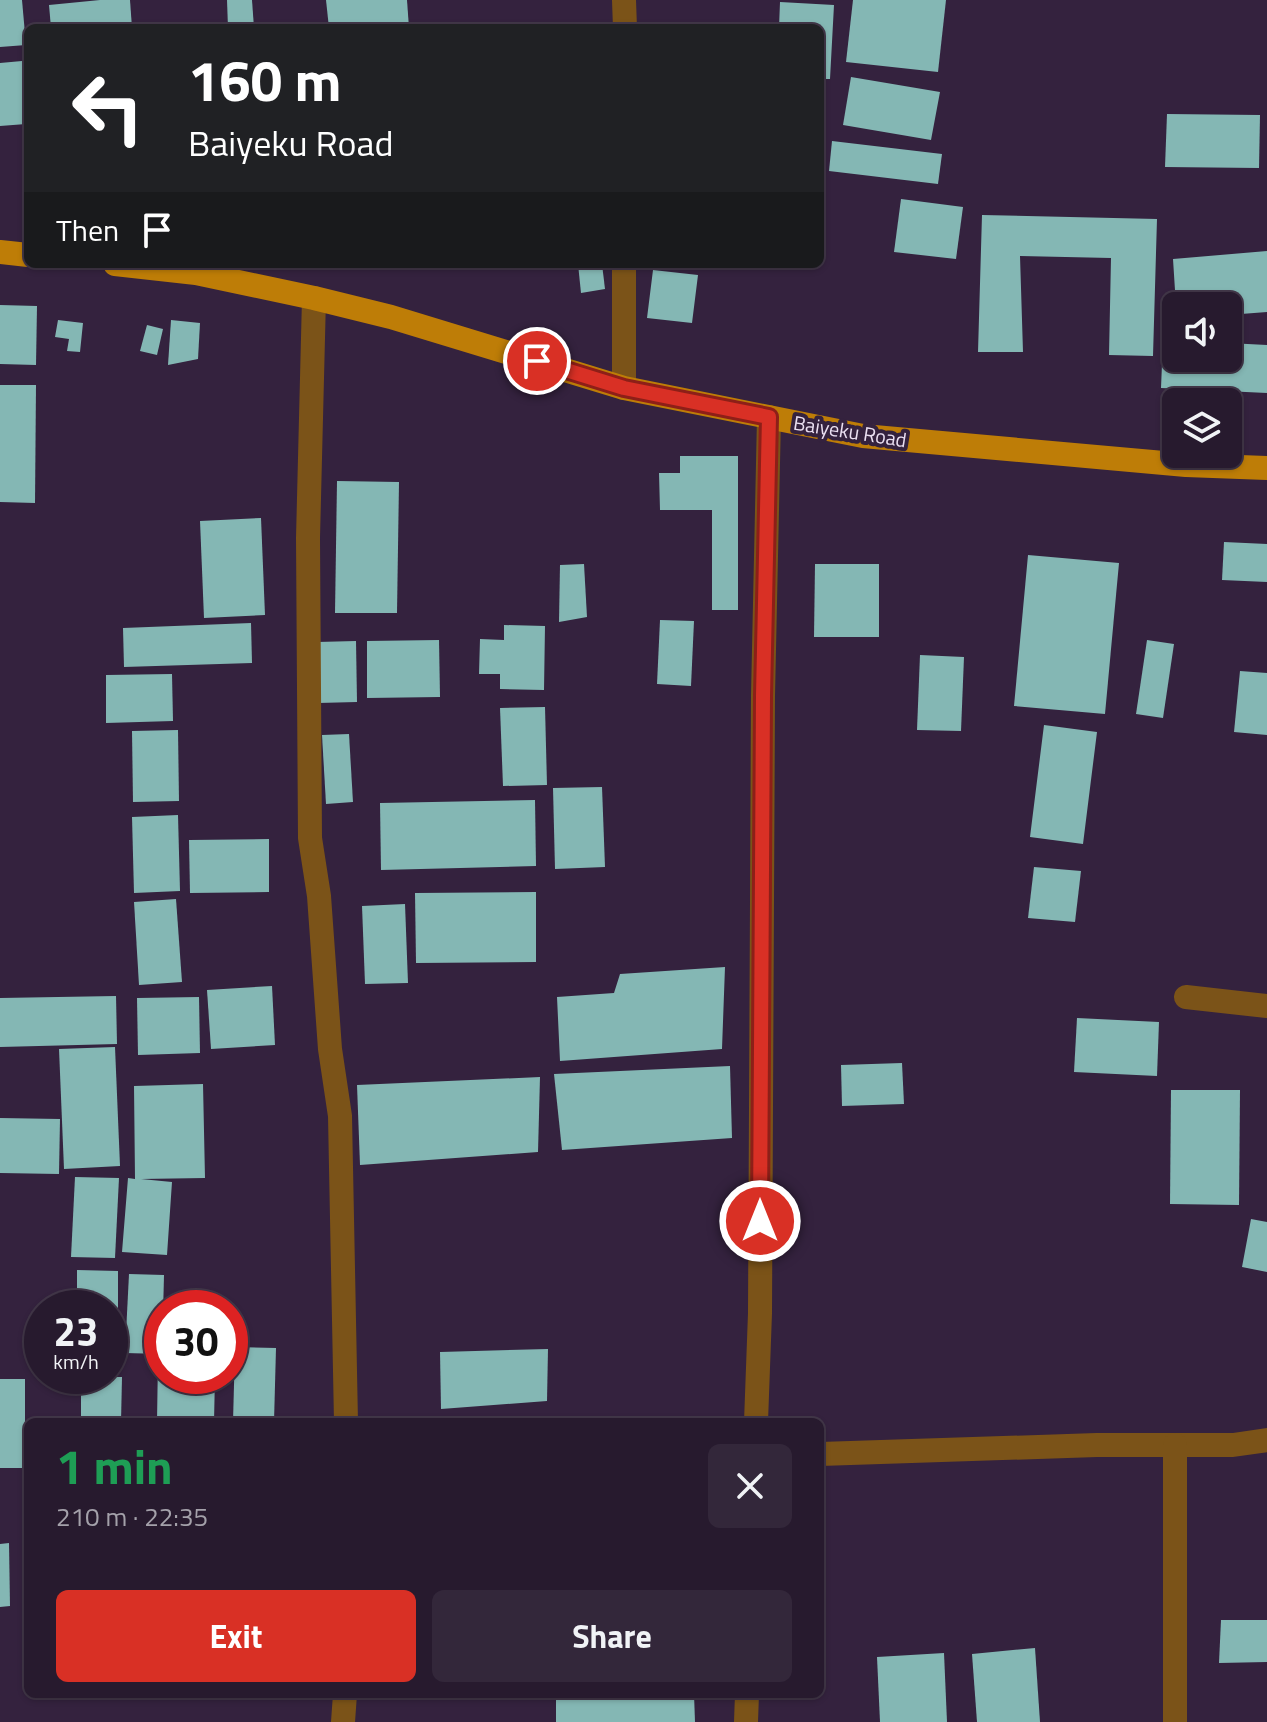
<!DOCTYPE html>
<html lang="en">
<head>
<meta charset="utf-8">
<style>
  body { margin:0; font-family:"Titillium Web",sans-serif; background:#33273a; color:#f1f3f6; height:100vh; display:flex; flex-direction:column; font-size:30px; white-space:nowrap }
  * { box-sizing:border-box; margin:0 }
  p { font-size:26px; color:#a4a1aa }
  .icon { flex:none; width:44px; height:44px; fill:none; stroke:currentColor; stroke-width:2; stroke-linecap:round; stroke-linejoin:round }
  .map { position:relative; flex:1; overflow:hidden }
  .sheet { position:absolute; left:24px; top:1418px; width:800px; height:280px; display:flex; flex-direction:column; background:#271a2e; border-radius:12px; box-shadow:0 2px 6px #0004,0 0 0 2px #43384a }
  .sheet>* { flex:none }
  .top-card { position:absolute; left:24px; top:24px; width:800px; height:244px; border-radius:12px; box-shadow:0 2px 6px #0004,0 0 0 2px #43384a; background:#202124; color:#fff; overflow:hidden }
  .controls { position:absolute; left:1162px; top:292px; display:grid; gap:16px }
  .controls a { display:grid; place-items:center; width:80px; height:80px; border-radius:12px; background:#271a2e; box-shadow:0 2px 6px #0004,0 0 0 2px #43384a; font-size:40px }
  .speed { position:absolute; left:24px; top:1290px; display:flex; gap:16px; font-size:40px; font-weight:700; text-align:center }
  .speed>* { display:grid; place-content:center; width:104px; height:104px; border-radius:50%; background:#271a2e; box-shadow:0 2px 6px #0004,0 0 0 2px #43384a; line-height:1 }
  .speed small { font-size:20px; font-weight:400 }
  .speed .limit { border:12px solid #d22; background:#fff; color:#111 }
  .pin { position:absolute; display:grid; place-items:center; width:68px; height:68px; color:#fff; margin:-34px; border:4px solid #fff; border-radius:50%; box-shadow:0 2px 8px #0007 }
  .me { position:absolute; width:88px; margin:-44px; rotate:0deg; stroke-linejoin:round; filter:drop-shadow(0 0 6px #0008) }
  .turn { display:flex; align-items:center; gap:28px; height:168px; padding:0 32px; font-size:36px }
  .turn .icon { width:104px; height:104px; stroke-width:2.5 }
  .turn b { display:block; font-size:56px; line-height:68px }
  .then { display:flex; align-items:center; height:76px; padding:0 32px; background:#0003; gap:16px; font-size:30px }
  .round { display:grid; place-items:center; flex:none; width:84px; height:84px; border-radius:12px; background:#33273a }
  .head { display:flex; align-items:center; justify-content:space-between; height:136px; padding:0 32px }
  h1 { font-size:48px; font-weight:700; line-height:60px; color:#1e9e55 }
  .cta { display:flex; gap:16px; margin-top:auto; padding:16px 32px }
  .cta a { flex:1; height:92px; border-radius:12px; background:#d93025; color:#fff; font-size:32px; font-weight:700; line-height:92px; text-align:center }
  .cta a+a { background:#33273a; color:#f1f3f6 }
  .map>svg:first-child { display:block }
</style>
</head>
<body>
<div class="map">
<svg width="1267" height="1722" viewBox="0 0 1267 1722">
  <rect width="100%" height="100%" fill="#34223e"/>
  <!-- building -->
  <g fill="#84b7b4">
    <path d="M0,0h22l4,45 -26,2z"/>
    <path d="M100,0h30l2,28h-81l-2,-23z"/>
    <path d="M227,0h25l2,28h-26z"/>
    <path d="M326,0h81l2,28h-80z"/>
    <path d="M853,0h93l-8,72 -92,-10z"/>
    <path d="M780,2l54,3 -4,74h-10v-51h-41z"/>
    <path d="M22,61l4,63 -26,2v-63z"/>
    <path d="M851,77l89,15 -9,48 -88,-15z"/>
    <path d="M1167,114l93,1 -1,53 -94,-1z"/>
    <path d="M832,141l110,13 -4,30 -109,-13z"/>
    <path d="M901,199l62,8 -7,52 -62,-7z"/>
    <path d="M982,215l175,4 -4,137 -44,-1 2,-97 -91,-2 3,96h-45z"/>
    <path d="M1267,251v61l-39,3v-9h-52l-3,-47z"/>
    <path d="M578,264h24l3,25 -24,4z"/>
    <path d="M653,270l45,5 -6,48 -45,-5z"/>
    <path d="M0,305l37,1 -1,59 -36,-1z"/>
    <path d="M58,320l25,3 -3,29 -13,-1 2,-12 -14,-2z"/>
    <path d="M171,320l29,3 -2,36 -30,6z"/>
    <path d="M147,325l16,4 -6,26 -17,-4z"/>
    <path d="M1163,340l13,1v17h52v-15l39,2v48l-106,-5z"/>
    <path d="M0,385h36l-1,118 -35,-1z"/>
    <path d="M680,456h58v154h-26v-100h-52l-1,-37h21z"/>
    <path d="M337,481l62,1 -2,131h-62z"/>
    <path d="M261,518l4,97 -61,3 -4,-97z"/>
    <path d="M1224,542l43,2v38l-45,-2z"/>
    <path d="M1028,555l91,8 -14,151 -91,-8z"/>
    <path d="M584,564l3,53 -28,5 1,-57z"/>
    <path d="M815,564h64v73h-65z"/>
    <path d="M660,620l34,1 -3,65 -34,-2z"/>
    <path d="M251,623l1,40 -128,4 -1,-39z"/>
    <path d="M504,625l41,1 -1,64 -44,-1v-15h-21l1,-35 24,1z"/>
    <path d="M439,640l1,57 -73,1v-57z"/>
    <path d="M1147,640l27,4 -11,74 -27,-4z"/>
    <path d="M356,641l1,61 -39,1 -1,-61z"/>
    <path d="M920,655l44,2 -3,74 -44,-1z"/>
    <path d="M1240,671l27,2v62l-33,-3z"/>
    <path d="M172,674l1,47 -67,2v-48z"/>
    <path d="M545,707l2,78 -44,1 -3,-78z"/>
    <path d="M1044,725l53,7 -14,112 -53,-7z"/>
    <path d="M178,730l1,71 -46,1 -1,-71z"/>
    <path d="M349,734l4,68 -27,2 -4,-69z"/>
    <path d="M602,787l3,80 -50,2 -2,-81z"/>
    <path d="M535,800l1,66 -155,4 -1,-67z"/>
    <path d="M178,815l2,76 -46,2 -2,-76z"/>
    <path d="M269,839v53l-79,1 -1,-53z"/>
    <path d="M1034,867l47,4 -6,51 -47,-4z"/>
    <path d="M536,892v70l-120,1 -1,-70z"/>
    <path d="M176,899l6,83 -43,3 -5,-83z"/>
    <path d="M405,904l3,79 -43,1 -3,-78z"/>
    <path d="M725,967l-3,82 -162,12 -3,-64 57,-4 6,-19z"/>
    <path d="M272,986l3,59 -64,4 -4,-59z"/>
    <path d="M116,996l1,48 -117,3v-49z"/>
    <path d="M199,997l1,56 -62,2 -1,-57z"/>
    <path d="M1077,1018l82,4 -2,54 -83,-4z"/>
    <path d="M115,1047l5,119 -56,3 -5,-120z"/>
    <path d="M902,1063l2,41 -62,2 -1,-41z"/>
    <path d="M730,1066l2,72 -170,12 -8,-76z"/>
    <path d="M540,1077l-2,75 -178,13 -3,-80z"/>
    <path d="M203,1084l2,94 -64,1 31,3 -5,73 -45,-3 6,-74 7,1 -1,-93z"/>
    <path d="M1171,1090h69l-1,115 -69,-1z"/>
    <path d="M0,1118l60,1 -1,55 -59,-1z"/>
    <path d="M75,1177l44,1 -4,80 -44,-1z"/>
    <path d="M1251,1219l16,3v50l-25,-5z"/>
    <path d="M77,1270l41,1v81h-8v-44h-33z"/>
    <path d="M129,1274l35,1 -2,79 -37,-1z"/>
    <path d="M235,1347l41,1 -2,74h-41z"/>
    <path d="M548,1349l-1,52 -106,8 -1,-57z"/>
    <path d="M158,1358h4v18h53l-1,46h-57z"/>
    <path d="M81,1377h41l-1,45h-40z"/>
    <rect x="0" y="1379" width="25" height="89"/>
    <path d="M9,1543l1,63 -10,1v-63z"/>
    <path d="M1221,1620h46v42l-48,1z"/>
    <path d="M1035,1648l5,74h-63l-5,-68z"/>
    <path d="M944,1653l3,69h-67l-3,-65z"/>
    <path d="M556,1694h138l1,28h-139z"/>
  </g>
  <g fill="none" stroke-linecap="round" stroke-linejoin="round">
    <!-- minor -->
    <g stroke="#7b5318" stroke-width="24">
      <path d="M624,0l1,28"/>
      <path d="M314,298l-6,240 2,300 9,58 11,153 10,67 6,306"/>
      <path d="M624,388v-124"/>
      <path d="M1186,997l81,9"/>
      <path d="M756,1422l4,-109 3,-617 6,-279"/>
      <path d="M820,1454l277,-9h136l34,-5"/>
      <path d="M343,1722l2,-28"/>
      <path d="M746,1722l1,-28"/>
      <path d="M1175,1722v-277"/>
    </g>
    <!-- major -->
    <g stroke="#be7d07" stroke-width="24">
      <path d="M0,252l28,3"/>
      <path d="M115,264l81,9 118,25 77,19 233,71 239,48 323,29 81,3"/>
    </g>
  </g>
  <g fill="none" stroke-linecap="round" stroke-linejoin="round">
    <!-- route casing -->
    <g stroke="#8d1f18" stroke-width="20">
      <path id="route" d="M537,361l87,27 145,29 -6,279 -3,525"/>
    </g>
    <!-- route -->
    <use href="#route" stroke="#d93025" stroke-width="14"/>
  </g>
  <g text-anchor="middle" dominant-baseline="central" stroke-width="8" stroke-linejoin="round" paint-order="stroke">
    <!-- street labels -->
    <g font-size="20" fill="#eadff1" stroke="#34223e">
      <text transform="translate(850 431) rotate(9)">Baiyeku Road</text>
    </g>
  </g>
</svg>
<div class="controls">
<a><svg class="icon" aria-label="sound" viewBox="0 0 24 24"><path d="M4 9h4l5-4v14l-5-4H4zM17 9q2 3 0 6"/></svg></a>
<a><svg class="icon" aria-label="layers" viewBox="0 0 24 24"><path d="M12 4l9 5-9 5-9-5zM3 14l9 5 9-5"/></svg></a>
</div>
<div class="speed"><div>23<small>km/h</small></div><div class="limit">30</div></div>
<div class="pin" style="left:537px;top:361px;background:#d93025"><svg class="icon" aria-label="arrive" viewBox="0 0 24 24"><path d="M6 21V4h12l-3 4 3 4H6"/></svg></div>
<svg class="me" style="left:760px;top:1221px" viewBox="-20 -20 40 40"><circle r="17" fill="#d93025" stroke="#fff" stroke-width="3"/><path d="M0-11L8 9 0 5-8 9z" fill="#fff"/></svg>
<div class="top-card">
<div class="turn"><svg class="icon" aria-label="left" viewBox="0 0 24 24"><path d="M17 20v-9H6M10 6l-5 5 5 5"/></svg><div><b>160 m</b>Baiyeku Road</div></div>
<div class="then">Then<svg class="icon" aria-label="arrive" viewBox="0 0 24 24"><path d="M6 21V4h12l-3 4 3 4H6"/></svg></div>
</div>
<section class="sheet">
<div class="head"><div><h1>1 min</h1><p>210 m · 22:35</p></div><a class="round"><svg class="icon" aria-label="close" viewBox="0 0 24 24"><path d="M6 6l12 12M18 6L6 18"/></svg></a></div>
<div class="cta"><a>Exit</a><a>Share</a></div>
</section>
</div>
</body>
</html>
